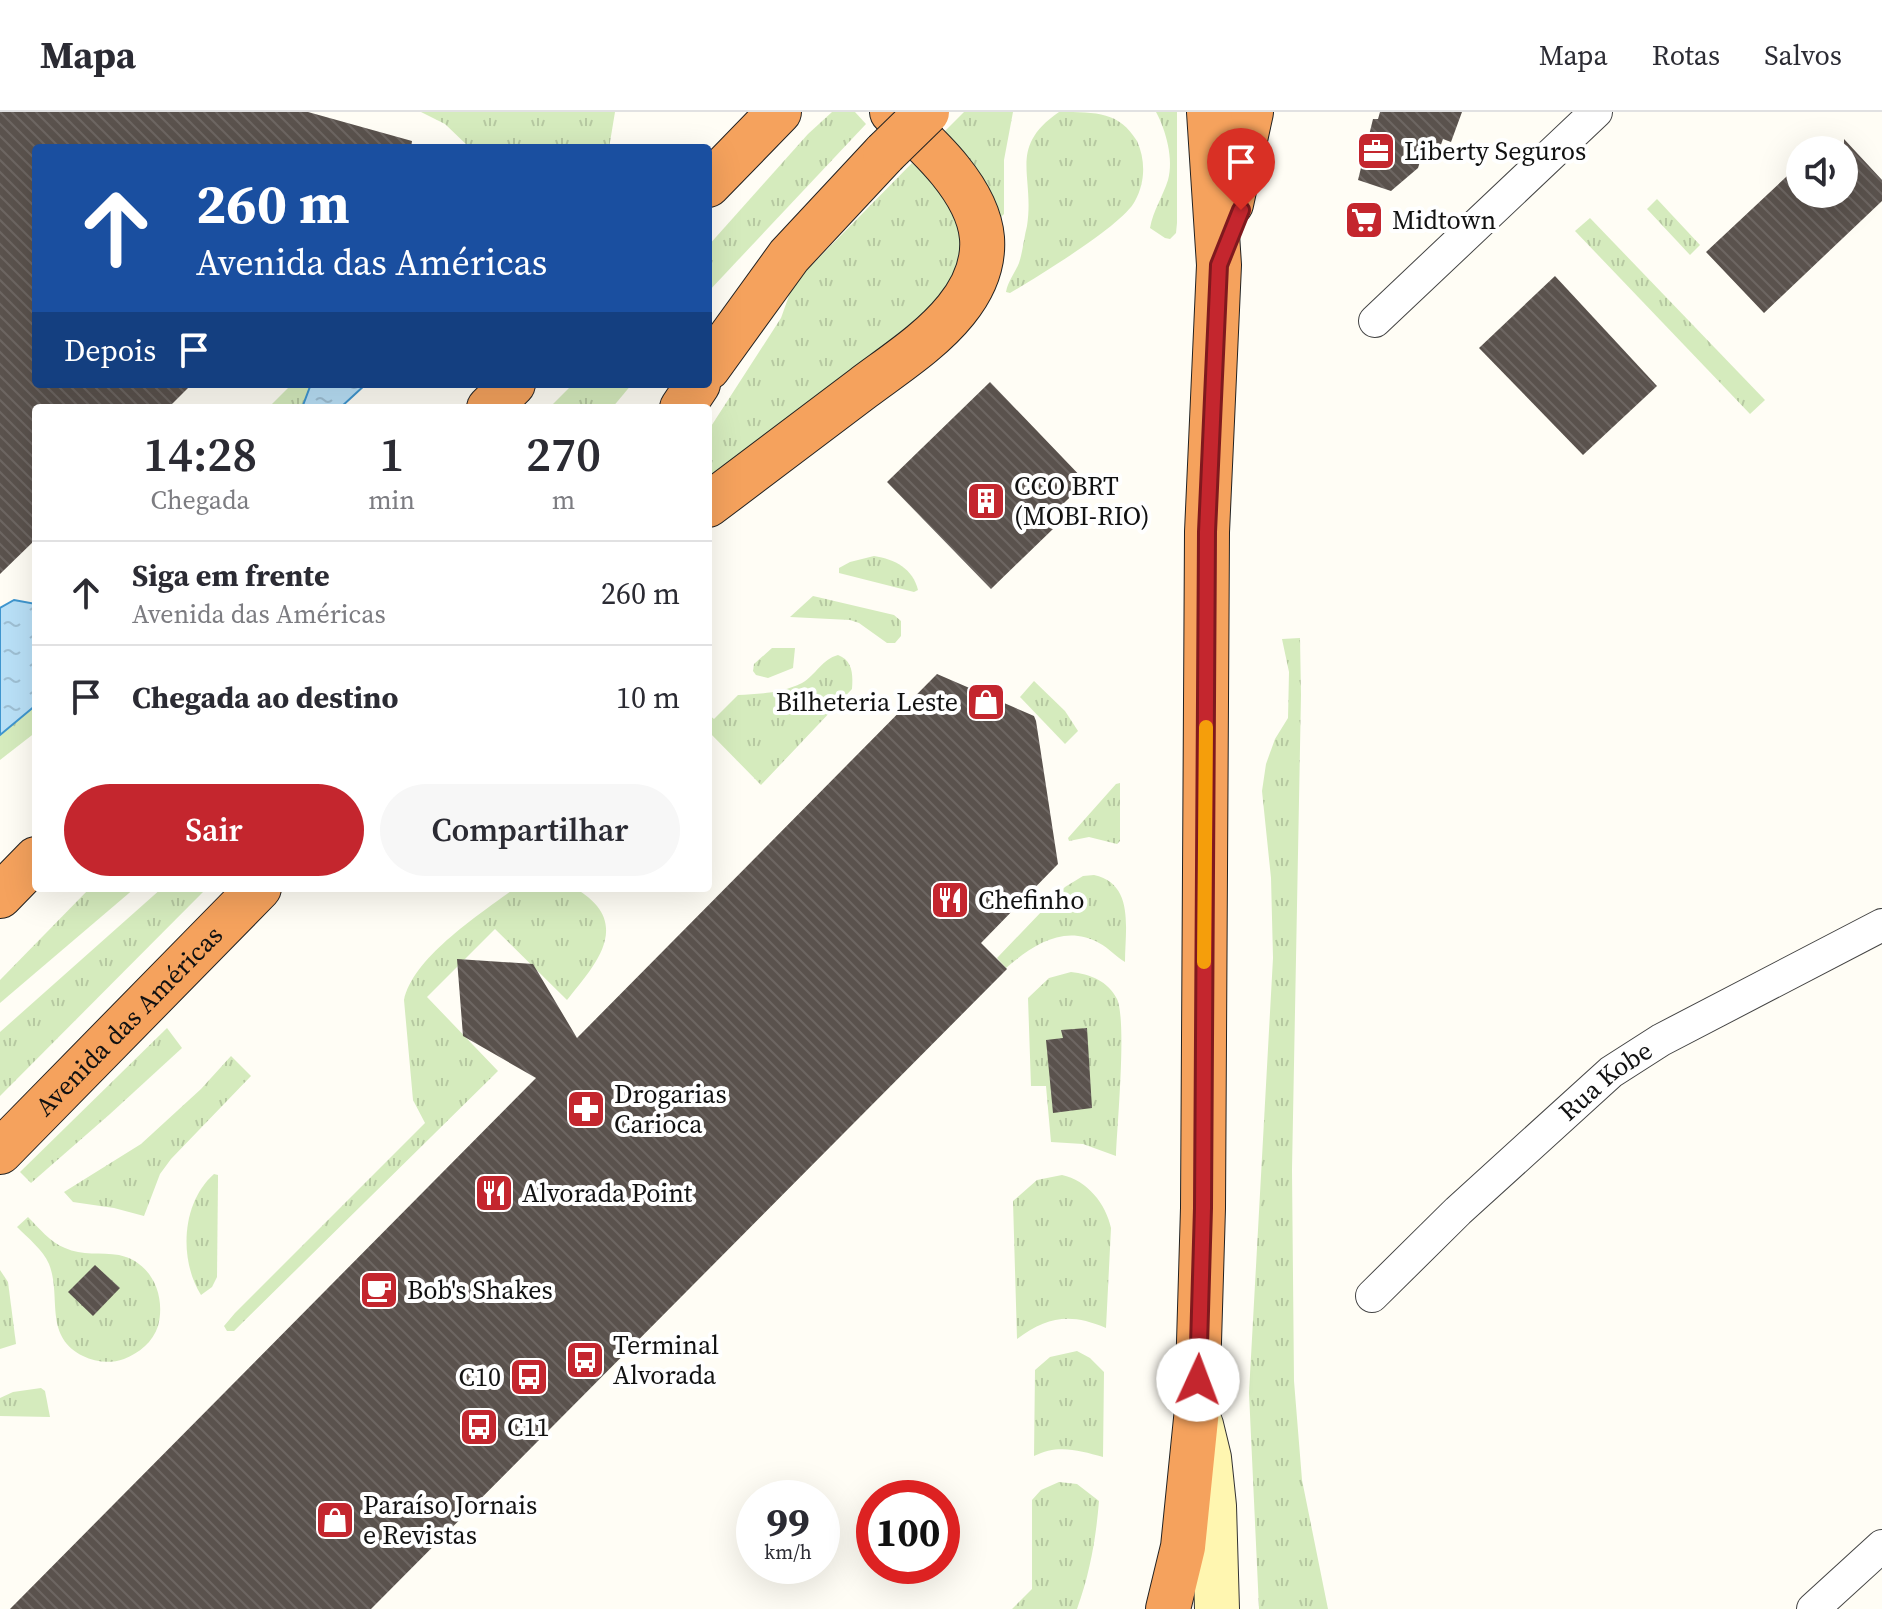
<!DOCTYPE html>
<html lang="pt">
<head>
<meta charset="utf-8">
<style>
  body { margin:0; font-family:"Source Serif 4",serif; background:#f7f7f7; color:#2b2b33; height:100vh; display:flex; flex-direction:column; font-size:30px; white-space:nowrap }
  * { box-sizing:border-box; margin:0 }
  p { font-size:26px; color:#7c7c81 }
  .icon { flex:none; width:44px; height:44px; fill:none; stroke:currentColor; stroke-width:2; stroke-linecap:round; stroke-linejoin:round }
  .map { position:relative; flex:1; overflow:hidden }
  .drawer { position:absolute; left:32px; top:292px; width:680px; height:488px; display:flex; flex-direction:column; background:#fff; border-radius:8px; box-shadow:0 8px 32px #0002 }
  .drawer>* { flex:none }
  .top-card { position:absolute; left:32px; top:32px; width:680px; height:244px; border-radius:8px; box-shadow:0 8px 32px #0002; background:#1a4fa0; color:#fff; overflow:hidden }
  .fabs { position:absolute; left:1786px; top:24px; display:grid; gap:16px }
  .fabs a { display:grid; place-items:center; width:72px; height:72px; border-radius:50%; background:#fff; box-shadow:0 8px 32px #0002; font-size:40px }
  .speed { position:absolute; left:736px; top:1368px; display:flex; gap:16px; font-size:40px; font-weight:700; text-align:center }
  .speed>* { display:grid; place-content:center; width:104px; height:104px; border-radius:50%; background:#fff; box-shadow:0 8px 32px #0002; line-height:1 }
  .speed small { font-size:20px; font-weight:400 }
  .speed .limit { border:12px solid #d22; background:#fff; color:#111 }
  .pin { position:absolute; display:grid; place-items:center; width:68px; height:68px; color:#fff; margin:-82px -34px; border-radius:50% 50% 50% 0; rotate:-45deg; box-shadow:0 0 8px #0007 }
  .pin .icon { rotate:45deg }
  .me { position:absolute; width:88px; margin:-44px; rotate:2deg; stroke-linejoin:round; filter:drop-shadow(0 0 6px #0008) }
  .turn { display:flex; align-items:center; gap:28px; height:168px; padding:0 32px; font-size:36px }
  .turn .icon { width:104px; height:104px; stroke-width:2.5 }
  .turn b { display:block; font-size:56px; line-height:68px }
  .then { display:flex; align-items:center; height:76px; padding:0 32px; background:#0003; gap:16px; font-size:30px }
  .eta { display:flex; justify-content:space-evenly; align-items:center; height:136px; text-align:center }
  .eta b { font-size:48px; font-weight:600; line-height:56px }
  .primary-button { display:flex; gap:16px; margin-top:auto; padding:16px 32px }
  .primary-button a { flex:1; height:92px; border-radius:48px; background:#c4262e; color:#fff; font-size:32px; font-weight:600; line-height:92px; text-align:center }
  .primary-button a+a { background:#f7f7f7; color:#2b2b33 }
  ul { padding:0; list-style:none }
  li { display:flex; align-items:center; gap:24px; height:104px; padding:0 32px; border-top:2px solid #e1e1e2 }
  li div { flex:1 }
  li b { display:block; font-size:30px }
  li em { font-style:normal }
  header { display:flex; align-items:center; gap:48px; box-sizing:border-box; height:112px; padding:0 40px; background:#fff; border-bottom:2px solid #e1e1e2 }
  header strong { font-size:38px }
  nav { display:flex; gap:44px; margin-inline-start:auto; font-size:28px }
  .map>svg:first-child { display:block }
</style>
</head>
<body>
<header>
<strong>Mapa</strong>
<nav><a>Mapa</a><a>Rotas</a><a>Salvos</a></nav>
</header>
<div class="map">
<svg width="1882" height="1497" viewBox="0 0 1882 1497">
  <defs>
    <pattern id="grass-tufts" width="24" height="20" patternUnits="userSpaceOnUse" patternTransform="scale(2)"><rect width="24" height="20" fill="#d5ebbd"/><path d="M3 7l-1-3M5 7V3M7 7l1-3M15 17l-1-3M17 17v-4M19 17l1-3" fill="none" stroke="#b6c8a1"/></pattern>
    <pattern id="water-ripples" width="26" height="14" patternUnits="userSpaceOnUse" patternTransform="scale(2)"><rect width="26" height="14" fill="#b9e0f7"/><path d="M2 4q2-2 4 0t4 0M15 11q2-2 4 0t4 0" fill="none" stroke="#9ebfd3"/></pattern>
    <pattern id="building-back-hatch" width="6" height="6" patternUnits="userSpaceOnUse" patternTransform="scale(2)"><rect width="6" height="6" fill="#5a524d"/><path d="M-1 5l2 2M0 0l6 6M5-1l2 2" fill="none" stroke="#6d6662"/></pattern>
  </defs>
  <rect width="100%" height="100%" fill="#fffdf5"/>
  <!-- grass -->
  <g fill="url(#grass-tufts)">
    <path d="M421,0h194l-6,36h-139l-25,-24z"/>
    <path d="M832,0h23l11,12 -158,168v-46l100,-112z"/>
    <path d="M964,0h49l-9,48v54l-4,4 -59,-83z"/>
    <path d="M1059,0c39,0 60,0 78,29 9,20 8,42 -2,60 -12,24 -98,76 -125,92l-4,-1c2,-11 9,-19 13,-29 4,-12 5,-26 8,-37 8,-52 -20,-78 32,-114z"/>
    <path d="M1156,0h21v111l-1,10 -6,6 -5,-1 -15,-10c3,-17 13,-32 18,-48 6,-20 -2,-50 -12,-68z"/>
    <path d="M912,51l37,35 16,25 -5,62 -252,204v-58l73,-113 10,-28 15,-19z"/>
    <path d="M1657,87l43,46 -10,10 -43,-46z"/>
    <path d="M1590,106l175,182 -15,14 -175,-183z"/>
    <path d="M292,272h19l-9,24h-34z"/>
    <path d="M573,272h59l-20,24h-63z"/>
    <path d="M874,444c21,3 39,13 44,34l-4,2 -75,-19v-5l11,-6z"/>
    <path d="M813,484l81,19 7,6v15l-6,7h-8l-28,-20 -9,-3 -60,-3z"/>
    <path d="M1300,526l1,57 -9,475 2,211 8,99 26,129h-69l-10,-216 24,-435 -2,-80 -9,-87 4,-27 9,-25 13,-21 1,-46 -7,-33z"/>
    <path d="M772,536h23l-2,20 -25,10 -12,-3 -3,-4 1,-7z"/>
    <path d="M838,543c15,6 15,19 14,34l-91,96 -53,-54v-17l6,5 24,-24c22,-1 44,-2 64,-12 14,-8 20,-24 36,-28z"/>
    <path d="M1034,569l31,30 13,20 -13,13 -45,-47z"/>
    <path d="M36,593v27l-36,28v-25z"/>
    <path d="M1120,671v58l-3,3 -28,-7 -20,4 -1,-3 48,-54z"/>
    <path d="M1094,763c41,9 31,54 31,87 -10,-6 -16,-14 -26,-19 -35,-19 -66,2 -93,25l-9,-10 68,-71 18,-11z"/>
    <path d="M90,776h45l-135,115v-23z"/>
    <path d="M162,776h45l-207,208v-64z"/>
    <path d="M515,776c15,0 42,-4 57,0 9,2 19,11 25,18 26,32 -10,68 -30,94l-72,-71 -68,68 71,74 -264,260h-7l-3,-5 11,-13 190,-190 -12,-23 -9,-100c9,-43 76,-86 111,-112z"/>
    <path d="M1071,860c19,2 37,9 46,27 10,22 0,127 -1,157l-33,-12 -32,-2 -5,-56h-15l-3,-88 21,-20z"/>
    <path d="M167,916l15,20 -72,66 -79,69 -11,-11z"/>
    <path d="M231,944l20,20 -80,83 -11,15 -16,42 -30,-8 -41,-6 -9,-10 77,-48 60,-55z"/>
    <path d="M214,1062l4,1v4l-1,98 -5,10 -11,8c-22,-35 -20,-92 13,-121z"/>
    <path d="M1062,1063c25,5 44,29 49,53l-5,100c-35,-15 -58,-12 -89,11l-4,-138 24,-21z"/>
    <path d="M28,1105c11,11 22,25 37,31 17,8 36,4 54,7 33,7 47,41 39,71 -5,16 -19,27 -34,33 -14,5 -29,3 -41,-3 -40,-20 -21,-59 -34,-92 -6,-14 -21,-26 -32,-37z"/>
    <path d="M0,1158l8,12 8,62 -16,5z"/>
    <path d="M1077,1239l13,7 14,14 -1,85c-24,-7 -46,-13 -69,-1l1,-86 15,-13z"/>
    <path d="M41,1276l4,3 5,26 -50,-1v-18l13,-6z"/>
    <path d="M1059,1370l18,2 22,17c-3,37 -9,72 -22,108h-65l20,-20v-89l9,-10z"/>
  </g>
  <!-- water -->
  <g fill="url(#water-ripples)" stroke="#3f96cf" stroke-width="2">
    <path d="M311,272h55l-26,24h-38z"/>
    <path d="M14,488l22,4v101l-36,30v-127z"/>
  </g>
  <!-- building -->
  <g fill="url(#building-back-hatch)">
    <path d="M0,0h308l104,29 -1,7h-375v236h156l-24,24h-132v131l-36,35z"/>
    <path d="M1380,0h82l-11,30 -8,-3 -4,11 -14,-4 -7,22 -27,23 -33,-11 15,-61h5z"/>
    <path d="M1844,27l38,41v21l-118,112 -58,-61 94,-88v30h44z"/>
    <path d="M1555,164l102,110 -74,69 -104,-107z"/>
    <path d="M990,270l96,100 -41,39 8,8 -62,60 -104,-107z"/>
    <path d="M937,562l97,42 2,5 22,143 -77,79 26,26 -636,640h-361l526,-531 -73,-42 -6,-77 76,5 44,74z"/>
    <path d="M1087,916l5,80 -39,5 -7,-73 17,-2 -2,-8z"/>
    <path d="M95,1153l25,23 -27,28 -25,-24z"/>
  </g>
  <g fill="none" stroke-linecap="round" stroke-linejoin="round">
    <!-- street casing -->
    <g stroke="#444" stroke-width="34">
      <g id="street">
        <path d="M1375,209l221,-209"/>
        <path id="s1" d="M1372,1184l86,-85 153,-139 50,-32 221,-115"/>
        <path d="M1813,1497l69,-63"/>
      </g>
    </g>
    <!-- secondary casing -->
    <g stroke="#333" stroke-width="46">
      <path id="secondary" d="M1201,1313l8,33 5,48 3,103"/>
    </g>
    <!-- highway casing -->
    <g stroke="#222" stroke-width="46">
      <g id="highway">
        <path d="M708,73l71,-73"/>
        <path d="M1231,92l20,-92"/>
        <path d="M708,256l81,-112 96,-103"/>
        <path d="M489,296l24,-24"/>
        <path d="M682,296l16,-24"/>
        <path d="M708,393c52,-39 103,-78 155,-117 32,-24 68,-47 93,-78 17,-21 28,-45 26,-72 -4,-49 -56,-95 -90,-126"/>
        <path d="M0,784l36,-37"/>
        <path id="s2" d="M0,1040l259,-264"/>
        <path d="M1168,1497l15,-62 14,-138 6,-201 4,-676 12,-267 -10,-153"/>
      </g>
    </g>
    <!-- street -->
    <use href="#street" stroke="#fff" stroke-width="32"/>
    <!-- secondary -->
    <use href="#secondary" stroke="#fff6b0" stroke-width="44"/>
    <!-- highway -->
    <use href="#highway" stroke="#f5a25d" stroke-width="44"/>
    <!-- highway-bridge casing -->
    <g stroke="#222" stroke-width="46" stroke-linecap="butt">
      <path id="highway-bridge" d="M885,41l42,-41"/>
    </g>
    <!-- highway-bridge -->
    <use href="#highway-bridge" stroke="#f5a25d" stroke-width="44"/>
  </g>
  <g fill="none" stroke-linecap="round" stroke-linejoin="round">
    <!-- route casing -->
    <g stroke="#7f191e" stroke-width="20">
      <path id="route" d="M1198,1268l5,-172 4,-676 12,-267 22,-55"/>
    </g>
    <!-- route -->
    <use href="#route" stroke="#c4262e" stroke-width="14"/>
    <!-- slow -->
    <path stroke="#f59e0b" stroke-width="14" d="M1204,850l2,-235"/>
  </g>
  <!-- icons -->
  <defs>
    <g id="office-square" transform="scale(2)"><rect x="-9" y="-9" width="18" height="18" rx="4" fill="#c4262e" stroke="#fff"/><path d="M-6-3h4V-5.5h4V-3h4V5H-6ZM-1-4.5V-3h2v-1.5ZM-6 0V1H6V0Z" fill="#fff"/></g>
    <g id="supermarket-square" transform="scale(2)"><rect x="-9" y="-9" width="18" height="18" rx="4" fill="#c4262e" stroke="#fff"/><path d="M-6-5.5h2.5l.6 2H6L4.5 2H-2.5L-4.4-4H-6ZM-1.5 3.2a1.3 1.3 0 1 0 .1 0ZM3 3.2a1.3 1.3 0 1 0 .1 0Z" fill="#fff"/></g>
    <g id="building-square" transform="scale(2)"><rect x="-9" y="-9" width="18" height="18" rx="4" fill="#c4262e" stroke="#fff"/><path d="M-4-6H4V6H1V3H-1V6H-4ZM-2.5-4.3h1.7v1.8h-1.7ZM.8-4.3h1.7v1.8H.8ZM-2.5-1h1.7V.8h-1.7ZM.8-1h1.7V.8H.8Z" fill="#fff"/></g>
    <g id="shop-square" transform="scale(2)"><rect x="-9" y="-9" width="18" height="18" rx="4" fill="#c4262e" stroke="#fff"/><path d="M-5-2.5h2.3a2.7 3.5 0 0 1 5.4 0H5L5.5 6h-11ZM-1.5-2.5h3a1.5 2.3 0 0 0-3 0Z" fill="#fff"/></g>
    <g id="restaurant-square" transform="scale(2)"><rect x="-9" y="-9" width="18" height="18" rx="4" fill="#c4262e" stroke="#fff"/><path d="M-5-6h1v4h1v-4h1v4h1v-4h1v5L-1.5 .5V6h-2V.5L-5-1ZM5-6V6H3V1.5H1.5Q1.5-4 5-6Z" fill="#fff"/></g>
    <g id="pharmacy-square" transform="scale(2)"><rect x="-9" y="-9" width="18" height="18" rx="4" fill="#c4262e" stroke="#fff"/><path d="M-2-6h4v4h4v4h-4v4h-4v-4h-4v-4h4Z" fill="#fff"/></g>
    <g id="cafe-square" transform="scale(2)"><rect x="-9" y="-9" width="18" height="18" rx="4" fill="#c4262e" stroke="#fff"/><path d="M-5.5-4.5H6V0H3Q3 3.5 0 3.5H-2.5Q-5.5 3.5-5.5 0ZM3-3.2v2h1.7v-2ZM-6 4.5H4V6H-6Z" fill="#fff"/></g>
    <g id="bus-square" transform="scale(2)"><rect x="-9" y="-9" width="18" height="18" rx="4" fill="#c4262e" stroke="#fff"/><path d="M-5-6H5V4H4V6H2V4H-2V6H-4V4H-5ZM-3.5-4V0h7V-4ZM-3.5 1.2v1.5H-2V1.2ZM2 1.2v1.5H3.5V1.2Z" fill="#fff"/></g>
  </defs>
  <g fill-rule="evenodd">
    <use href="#office-square" x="1376" y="39"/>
    <use href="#supermarket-square" x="1364" y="108"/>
    <use href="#building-square" x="986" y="389"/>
    <use href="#shop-square" x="986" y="590"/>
    <use href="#restaurant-square" x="950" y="788"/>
    <use href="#pharmacy-square" x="586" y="997"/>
    <use href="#restaurant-square" x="494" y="1081"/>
    <use href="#cafe-square" x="379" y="1178"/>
    <use href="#bus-square" x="585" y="1248"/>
    <use href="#bus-square" x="529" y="1265"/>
    <use href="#bus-square" x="479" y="1315"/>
    <use href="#shop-square" x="335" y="1408"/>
  </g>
  <g text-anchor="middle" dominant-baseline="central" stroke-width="8" stroke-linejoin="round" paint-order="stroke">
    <!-- poi labels -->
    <g font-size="26" fill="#111" stroke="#fff" text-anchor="start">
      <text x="1404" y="39">Liberty Seguros</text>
      <text x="1392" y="108">Midtown</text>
      <text x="1014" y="374">CCO BRT<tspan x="1014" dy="30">(MOBI-RIO)</tspan></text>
      <text x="958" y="590" text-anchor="end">Bilheteria Leste</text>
      <text x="978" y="788">Chefinho</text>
      <text x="614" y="982">Drogarias<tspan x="614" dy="30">Carioca</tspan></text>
      <text x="522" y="1081">Alvorada Point</text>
      <text x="407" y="1178">Bob's Shakes</text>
      <text x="613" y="1233">Terminal<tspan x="613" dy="30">Alvorada</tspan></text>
      <text x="501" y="1265" text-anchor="end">C10</text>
      <text x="507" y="1315">C11</text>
      <text x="363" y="1393">Paraíso Jornais<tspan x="363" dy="30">e Revistas</tspan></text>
    </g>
    <!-- street labels -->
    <g font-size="26" fill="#111" stroke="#fff">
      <text stroke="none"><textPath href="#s2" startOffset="184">Avenida das Américas</textPath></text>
      <text stroke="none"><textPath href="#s1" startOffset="318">Rua Kobe</textPath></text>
    </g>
  </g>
</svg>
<div class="fabs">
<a><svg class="icon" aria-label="sound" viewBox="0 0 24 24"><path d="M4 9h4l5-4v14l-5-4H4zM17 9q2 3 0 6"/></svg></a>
</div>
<div class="speed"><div>99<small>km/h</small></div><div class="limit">100</div></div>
<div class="pin" style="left:1241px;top:98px;background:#d93025"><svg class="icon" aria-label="arrive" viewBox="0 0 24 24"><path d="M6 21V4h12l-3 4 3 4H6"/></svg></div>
<svg class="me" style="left:1198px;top:1268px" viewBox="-20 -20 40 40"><circle r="19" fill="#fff"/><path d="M0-13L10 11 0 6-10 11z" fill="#c4262e"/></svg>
<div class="top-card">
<div class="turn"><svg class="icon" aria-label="ahead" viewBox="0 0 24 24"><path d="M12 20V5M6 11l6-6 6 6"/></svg><div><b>260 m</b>Avenida das Américas</div></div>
<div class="then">Depois<svg class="icon" aria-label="arrive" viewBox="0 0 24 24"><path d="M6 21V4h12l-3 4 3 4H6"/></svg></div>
</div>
<section class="drawer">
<div class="eta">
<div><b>14:28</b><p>Chegada</p></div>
<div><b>1</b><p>min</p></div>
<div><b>270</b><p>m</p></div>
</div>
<ul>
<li><svg class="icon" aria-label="ahead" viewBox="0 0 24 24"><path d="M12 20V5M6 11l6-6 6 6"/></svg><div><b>Siga em frente</b><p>Avenida das Américas</p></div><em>260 m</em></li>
<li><svg class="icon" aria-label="arrive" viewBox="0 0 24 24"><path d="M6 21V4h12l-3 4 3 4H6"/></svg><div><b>Chegada ao destino</b></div><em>10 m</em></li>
</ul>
<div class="primary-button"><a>Sair</a><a>Compartilhar</a></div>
</section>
</div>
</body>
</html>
